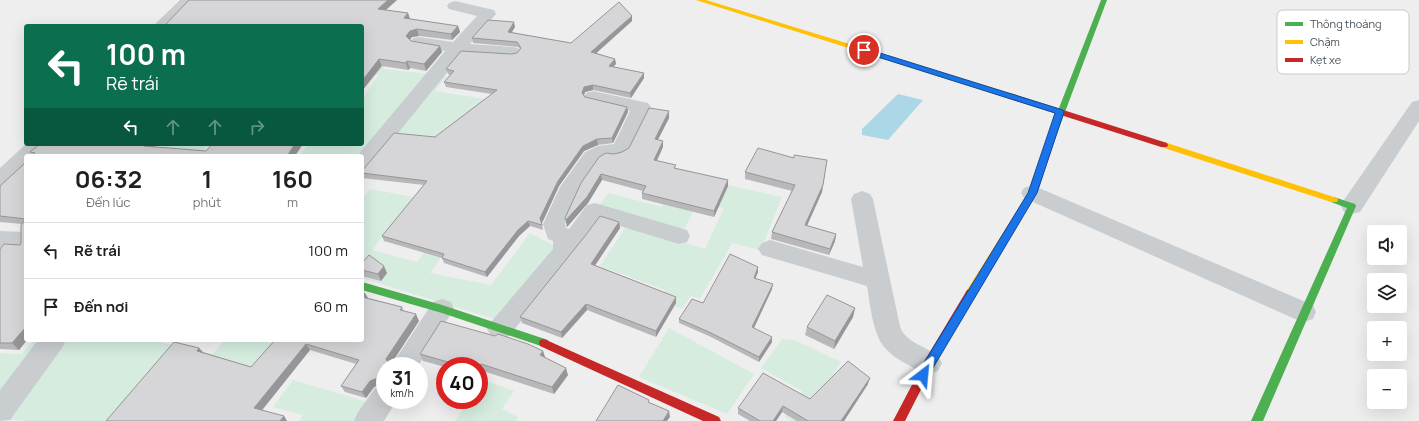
<!DOCTYPE html>
<html lang="vi">
<head>
<meta charset="utf-8">
<style>
  body { margin:0; font-family:Manrope,sans-serif; background:#f2f2f2; color:#202124; height:100vh; display:flex; flex-direction:column; font-size:15px; white-space:nowrap }
  * { box-sizing:border-box; margin:0 }
  p { font-size:13px; color:#757577 }
  .icon { flex:none; width:22px; height:22px; fill:none; stroke:currentColor; stroke-width:2; stroke-linecap:round; stroke-linejoin:round }
  .map { position:relative; flex:1; overflow:hidden }
  .side { position:absolute; left:24px; top:154px; width:340px; height:188px; display:flex; flex-direction:column; background:#fff; border-radius:4px; box-shadow:0 4px 16px #0002 }
  .side>* { flex:none }
  .top-card { position:absolute; left:24px; top:24px; width:340px; height:122px; border-radius:4px; box-shadow:0 4px 16px #0002; background:#0b6e4f; color:#fff; overflow:hidden }
  .buttons { position:absolute; left:1367px; top:225px; display:grid; gap:8px }
  .buttons a { display:grid; place-items:center; width:40px; height:40px; border-radius:4px; background:#fff; box-shadow:0 4px 16px #0002; font-size:20px }
  .speed { position:absolute; left:376px; top:357px; display:flex; gap:8px; font-size:20px; font-weight:700; text-align:center }
  .speed>* { display:grid; place-content:center; width:52px; height:52px; border-radius:50%; background:#fff; box-shadow:0 4px 16px #0002; line-height:1 }
  .speed small { font-size:10px; font-weight:400 }
  .speed .limit { border:6px solid #d22; background:#fff; color:#111 }
  .pin { position:absolute; display:grid; place-items:center; width:34px; height:34px; color:#fff; margin:-17px; border:2px solid #fff; border-radius:50%; box-shadow:0 1px 4px #0007 }
  .me { position:absolute; width:44px; margin:-22px; rotate:29deg; stroke-linejoin:round; filter:drop-shadow(0 0 3px #0008) }
  .turn { display:flex; align-items:center; gap:14px; height:84px; padding:0 16px; font-size:18px }
  .turn .icon { width:52px; height:52px; stroke-width:2.5 }
  .turn b { display:block; font-size:28px; line-height:34px }
  .lanes { display:flex; align-items:center; height:38px; padding:0 16px; background:#0003; justify-content:center; gap:20px; direction:ltr }
  .lanes .off { opacity:.35 }
  .eta { display:flex; justify-content:space-evenly; align-items:center; height:68px; text-align:center }
  .eta b { font-size:24px; font-weight:700; line-height:28px }
  ul { padding:0; list-style:none }
  li { display:flex; align-items:center; gap:12px; height:56px; padding:0 16px; border-top:1px solid #e0e0e0 }
  li div { flex:1 }
  li b { display:block; font-size:15px }
  li em { font-style:normal }
  .map>svg:first-child { display:block }
</style>
</head>
<body>
<div class="map">
<svg width="1419" height="421" viewBox="0 0 1419 421">
  <rect width="100%" height="100%" fill="#efeeee"/>
  <!-- green -->
  <g fill="#d5ecdf">
    <path d="M404,45l-21,24 64,7 -12,15 101,16 -102,33 -16,-4 -35,-5 -21,25h-63l10,-12h53v-45l17,-24 -17,-2z"/>
    <path d="M165,144h43l-6,8 -48,4z"/>
    <path d="M713,182l69,15 -21,53 -29,-7 -32,56 -9,-3 -9,13 -22,-9 5,-10 -65,-24 27,-41 78,24 19,-41 -20,-5z"/>
    <path d="M370,189l44,8 -42,53 45,12 28,-36 15,4 -30,43 61,12 39,-52 30,16 -59,72 -139,-43v-78z"/>
    <path d="M669,192l30,8 -17,33 -84,-25 10,-15 54,14z"/>
    <path d="M669,328l85,46 -27,40 -88,-37z"/>
    <path d="M782,339l12,1 47,22 -39,59h-10l-7,-4 17,-26 -41,-23z"/>
    <path d="M34,340h111l30,5 -69,76h-76l-30,-2v-66l22,1z"/>
    <path d="M224,340h37l35,9 -18,24 -67,-17z"/>
    <path d="M293,380l78,23 13,18h-85l4,-6 -30,-8z"/>
    <path d="M484,380l30,11 -12,18 16,8 -3,4h-60l15,-21h9v-13z"/>
  </g>
  <!-- water -->
  <path fill="#acd7e6" d="M898,94l25,6 -35,40 -26,-5v-6z"/>
  <g fill="none" stroke-linecap="round" stroke-linejoin="round">
    <!-- street -->
    <g fill="#cacdcf" fill-rule="evenodd">
      <path d="M180,0h17l-26,26h-18z"/>
      <path d="M455,1l39,9 2,4 -26,30 42,3 6,1 3,4 -3,4 -6,1 -50,-3 -93,115 -7,2v-15h-5l88,-105 -32,-5 -3,-4 3,-4 6,-1 34,5 24,-26 -28,-7 -2,-3 2,-3z"/>
      <path d="M593,91l55,12 3,4 -22,46 -7,4 -7,2 -8,-1 -8,4 -18,27 -16,35 1,4 3,1 18,-24 8,-2 92,27 3,6 -3,6 -8,2 -79,-24 -27,37 -64,79 -9,3 -9,-3 -4,-7 4,-7 62,-73v-8l-5,-2 -5,-15 17,-37 25,-35 13,-6 16,-2 16,-33 -44,-10 -2,-4 2,-4z"/>
      <path d="M1419,100v21l-59,91 -8,2 -8,-2 -3,-6 3,-6 68,-98z"/>
      <path d="M26,144h22l-10,12h-12v11l-19,18 -7,2v-19z"/>
      <path d="M1032,185l281,120 3,7 -3,7 -9,3 -9,-3 -271,-121 -3,-5 3,-5z"/>
      <path d="M862,191l8,3 3,5 26,123c1,4 2,9 5,12 11,13 31,14 38,29l-4,8c-12,4 -17,1 -28,-5 -9,-5 -18,-10 -25,-18 -12,-13 -15,-44 -18,-62l-105,-31 -4,-6 4,-6 8,-3 93,27 -12,-68 3,-5z"/>
      <path d="M0,231l26,1v18l-26,-1z"/>
      <path d="M442,299l9,3 3,7 -36,57h-27l42,-64z"/>
      <path d="M38,340h28l-4,8 -52,72 -10,1v-31z"/>
      <path d="M385,384v16h12l-13,21h-30l4,-9 17,-24z"/>
    </g>
    <!-- fast -->
    <g fill="#4caf50" fill-rule="evenodd">
      <path d="M1101,0h6l-54,144 -1,2h-6l-1,-2z"/>
      <path d="M1334,197l21,7 1,2 -93,215h-12l96,-213 -16,-6 -1,-2z"/>
      <path d="M362,282l80,23 106,35 1,3 -1,3 -4,1 -102,-34 -80,-23z"/>
    </g>
    <!-- slow -->
    <g fill="#ffc107" fill-rule="evenodd">
      <path d="M696,0h10l304,93 1,2 -1,2h-6z"/>
      <path d="M1049,141l4,3 -17,49 -61,103 -4,1 -4,-1 -1,-3 1,-3 61,-97 17,-49z"/>
      <path d="M1164,142l173,56 1,2 -1,2h-6l-170,-55 -1,-2 1,-2z"/>
    </g>
    <!-- jam -->
    <g fill="#c62828" fill-rule="evenodd">
      <path d="M1004,93h6l157,50 1,2 -1,2h-6l-157,-50 -1,-2z"/>
      <path d="M971,289l4,1 1,3 -43,73 -28,55h-12l32,-61 42,-70z"/>
      <path d="M544,339l175,78 2,4h-18l-163,-75 -1,-3 1,-3z"/>
    </g>
  </g>
  <!-- wall -->
  <g fill="#b8b8bb">
    <path d="M189,0h208l-11,10 22,3 2,6 48,7 2,6 -8,8 -33,-4 -7,1 -2,3 1,1 29,5 2,6 -16,19 -16,-3 -2,2 -26,-4 -20,-40z"/>
    <path d="M632,21l-36,32 19,6 1,5 -3,2 31,12 -13,20 -38,-8 -8,2 -1,3 1,2 42,10 1,5 -15,31 -15,2 -14,6 -25,35 -17,37 1,7 -13,-4 -11,10 -32,41 -43,-14 -2,-5 -58,-17 -2,-5 42,-51 -62,-7v-7l73,-34 57,-43 -46,-7 -2,-5 6,-7 -2,-1 -2,-5 71,-16 3,-4 -2,-2 -45,-4 -1,-5 43,-11 -4,5 60,11z"/>
    <path d="M669,118l-11,22 5,1v6l-6,14 19,7 52,18 -14,31 -72,-18v-6l1,-2 -41,-11 -14,23 -21,24 -2,-9 49,-64 8,-2 7,-4z"/>
    <path d="M26,162v178h1l-8,10 -19,-1v-100l20,-4 1,-2 1,-19 -22,-2v-36z"/>
    <path d="M745,172l77,20 -15,34 29,8 -1,7 -6,14 -58,-16 1,-7 20,-41 -47,-12z"/>
    <path d="M619,222l1,6 -25,37 81,32v6l-20,34 -69,-27 -25,28 -40,-15 -2,-6z"/>
    <path d="M362,263l25,10 -6,8 -19,-5z"/>
    <path d="M758,267v5l-3,6 17,11 -18,39 18,14 -13,20 -50,-26 -30,-13v-4z"/>
    <path d="M364,292l4,6 34,9 2,4 15,10 -28,43 -6,2v14l-2,3 -9,4 -8,11 -21,-6 -4,-6 15,-22 -46,-14 -48,60 22,6 3,5h-181l93,-73 4,4 48,15z"/>
    <path d="M855,308l-2,9 -19,32 -29,-14 2,-8z"/>
    <path d="M495,336l48,15 2,7 23,17 -14,19 -71,-23 -4,6v-11h-34v1l-22,-6 -3,-7z"/>
    <path d="M868,384l-24,37h-47l-15,-9 -6,9h-26l-12,-7v-6l72,-9z"/>
  </g>
  <!-- shaded-wall -->
  <g fill="#969698">
    <path d="M388,0h9l-17,15 -2,-6z"/>
    <path d="M408,13l2,6 -6,-1z"/>
    <path d="M632,16v5l-40,36 -1,-5z"/>
    <path d="M514,22l1,5 -6,10 -1,-5z"/>
    <path d="M458,26l2,6 -8,8 -1,-6z"/>
    <path d="M417,29l2,7 -7,1 -4,5 -2,-6 4,-5z"/>
    <path d="M440,46l2,6 -16,19 -2,-7z"/>
    <path d="M379,59l3,7 -20,25v-10z"/>
    <path d="M615,59l1,5 -6,6 -1,-4z"/>
    <path d="M407,61l3,7 -2,2 -2,-7z"/>
    <path d="M644,73v5l-13,20 -1,-5z"/>
    <path d="M593,85v5l-8,2 -2,6 -1,-5 2,-6z"/>
    <path d="M627,107l1,5 -15,31 -1,-5z"/>
    <path d="M669,111v7l-14,27v-6z"/>
    <path d="M597,139l1,6 -14,6 -25,35 -17,37 -2,-5 18,-37 25,-35z"/>
    <path d="M663,141v6l-9,19v-6z"/>
    <path d="M147,144h10l-8,9 -5,-7z"/>
    <path d="M295,144h8l-8,12h-8z"/>
    <path d="M827,160l-5,32 -18,40 1,-7z"/>
    <path d="M601,174l1,6 -14,23 -21,24 -1,-7z"/>
    <path d="M728,180v6l-14,31v-6z"/>
    <path d="M528,221l2,5 -11,10 -32,41 -2,-5 33,-42z"/>
    <path d="M619,222l1,6 -28,42 -1,-6z"/>
    <path d="M836,234l-1,7 -6,14 1,-6z"/>
    <path d="M384,266l3,7 -6,8 -3,-7z"/>
    <path d="M758,267v5l-4,10v-4z"/>
    <path d="M773,284l-1,5 -20,43v-5z"/>
    <path d="M364,292l4,6 -6,1v-4z"/>
    <path d="M676,297v6l-20,34v-6z"/>
    <path d="M586,304l1,6 -25,28 -1,-6z"/>
    <path d="M855,308l-2,9 -19,32 1,-8z"/>
    <path d="M416,314l3,7 -28,43 1,2h-6v-7z"/>
    <path d="M26,327v13h1l-8,10 -7,-7z"/>
    <path d="M772,337v5l-13,20v-5z"/>
    <path d="M306,344l4,6 -51,64 -5,-6z"/>
    <path d="M199,348l6,7 -8,-4z"/>
    <path d="M543,351l2,6 -3,5 -2,-7z"/>
    <path d="M481,364l2,7 -4,6v-10z"/>
    <path d="M385,368v12l-2,3 -9,4 -8,11 -4,-6 8,-11z"/>
    <path d="M566,368l2,7 -14,19 -2,-7z"/>
    <path d="M870,378l-2,6 -24,37h-3z"/>
    <path d="M783,406l-1,6 -6,9h-3z"/>
    <path d="M669,411l1,6 -3,4h-4z"/>
    <path d="M284,416l3,5h-7z"/>
  </g>
  <!-- building -->
  <g fill="#d6d6d9" stroke="#969698">
    <path d="M189,0h199l-10,9 30,4 -4,5 54,8 -7,8 -34,-5 -7,2 -4,5 5,5 29,5 -16,18 -17,-3 -1,2 -27,-4 -17,22v-55h-198z"/>
    <path d="M619,2l13,14 -41,36 24,7 -6,7 35,7 -14,20 -37,-8 -9,2 -2,6 3,4 42,10 -15,31 -15,1 -14,7 -25,35 -18,37 2,7 -14,-4 -10,9 -33,42 -43,-14 2,-4 -62,-18 45,-55 -65,-8v-2l32,-38 41,4 62,-47 -53,-8 10,-11 -8,-2 15,-18 50,3 6,-1 4,-5 -4,-6 -45,-4 16,-18 26,2 -6,10 63,11z"/>
    <path d="M649,108l20,3 -14,28 8,2 -9,19 22,5 -2,3 54,12 -14,31 -72,-18 4,-7 -45,-12 -14,23 -21,23 -1,-2 16,-35 18,-26 7,-4 8,1 8,-2 7,-4z"/>
    <path d="M40,144h107l-3,2 62,5 6,-7h83l-8,12h-255l3,-3 -5,-1z"/>
    <path d="M758,148l36,10v-3l33,5 -4,25 -18,40 31,9 -6,15 -58,-17 23,-47 -50,-13z"/>
    <path d="M26,162v57l-26,-3v-30z"/>
    <path d="M600,216l19,6 -28,42 85,33 -20,34 -70,-27 -25,28 -41,-15 65,-81z"/>
    <path d="M26,219v108l-14,16h-12v-94l4,-5 16,1 1,-2v-18z"/>
    <path d="M730,254l28,13 -4,11 19,6 -21,43 20,10 -13,20 -50,-25 -30,-13 13,-20 11,4z"/>
    <path d="M369,255l15,11 -6,8 -16,-4v-7z"/>
    <path d="M827,295l28,13 -20,33 -28,-14z"/>
    <path d="M362,297l40,10 -2,3 16,4 -30,45 1,2h3l-4,5h-1v2l-5,9 -10,4 -8,11 -21,-6 18,-26 -53,-16 -52,64 30,8 -4,5h-174l68,-79 25,6 -2,3 54,16 24,-27h87z"/>
    <path d="M441,321l54,15 3,-2 30,10 15,7 -3,4 26,13 -14,19 -71,-23 -2,3v-1h-17l-42,-12z"/>
    <path d="M848,361l22,17 -29,43h-33l-25,-15 -10,15h-13l-22,-13 25,-35 47,26z"/>
    <path d="M618,385l31,15 -1,2 21,9 -6,10h-67z"/>
  </g>
  <!-- route -->
  <path fill="#1a73e8" stroke="#114b97" d="M864,48l199,62 1,2 -27,81 -110,185 -4,2 -4,-2 -1,-3 1,-4 109,-178 27,-80 -193,-61v-3z"/>
  <!-- legend -->
  <rect x="1277" y="10" width="132" height="64" rx="6" fill="#fff" stroke="#c8cacd" stroke-width="1"/>
  <rect x="1285" y="22" width="18" height="4" fill="#4caf50"/>
  <rect x="1285" y="40" width="18" height="4" fill="#ffc107"/>
  <rect x="1285" y="58" width="18" height="4" fill="#c62828"/>
  <g font-size="11" fill="#475059">
    <text x="1310" y="28">Thông thoáng</text>
    <text x="1310" y="46">Chậm</text>
    <text x="1310" y="64">Kẹt xe</text>
  </g>
</svg>
<div class="buttons">
<a><svg class="icon" aria-label="sound" viewBox="0 0 24 24"><path d="M4 9h4l5-4v14l-5-4H4zM17 9q2 3 0 6"/></svg></a>
<a><svg class="icon" aria-label="layers" viewBox="0 0 24 24"><path d="M12 4l9 5-9 5-9-5zM3 14l9 5 9-5"/></svg></a>
<a>+</a>
<a>−</a>
</div>
<div class="speed"><div>31<small>km/h</small></div><div class="limit">40</div></div>
<div class="pin" style="left:864px;top:50px;background:#d93025"><svg class="icon" aria-label="arrive" viewBox="0 0 24 24"><path d="M6 21V4h12l-3 4 3 4H6"/></svg></div>
<svg class="me" style="left:923px;top:375px" viewBox="-20 -20 40 40"><path d="M0-17L14 15 0 8-14 15z" fill="#1a73e8" stroke="#fff" stroke-width="4"/></svg>
<div class="top-card">
<div class="turn"><svg class="icon" aria-label="left" viewBox="0 0 24 24"><path d="M17 20v-9H6M10 6l-5 5 5 5"/></svg><div><b>100 m</b>Rẽ trái</div></div>
<div class="lanes"><svg class="icon" aria-label="left" viewBox="0 0 24 24"><path d="M17 20v-9H6M10 6l-5 5 5 5"/></svg><svg class="icon off" aria-label="ahead" viewBox="0 0 24 24"><path d="M12 20V5M6 11l6-6 6 6"/></svg><svg class="icon off" aria-label="ahead" viewBox="0 0 24 24"><path d="M12 20V5M6 11l6-6 6 6"/></svg><svg class="icon off" aria-label="right" viewBox="0 0 24 24"><path d="M7 20v-9h11M14 6l5 5-5 5"/></svg></div>
</div>
<section class="side">
<div class="eta">
<div><b>06:32</b><p>Đến lúc</p></div>
<div><b>1</b><p>phút</p></div>
<div><b>160</b><p>m</p></div>
</div>
<ul>
<li><svg class="icon" aria-label="left" viewBox="0 0 24 24"><path d="M17 20v-9H6M10 6l-5 5 5 5"/></svg><div><b>Rẽ trái</b></div><em>100 m</em></li>
<li><svg class="icon" aria-label="arrive" viewBox="0 0 24 24"><path d="M6 21V4h12l-3 4 3 4H6"/></svg><div><b>Đến nơi</b></div><em>60 m</em></li>
</ul>
</section>
</div>
</body>
</html>
